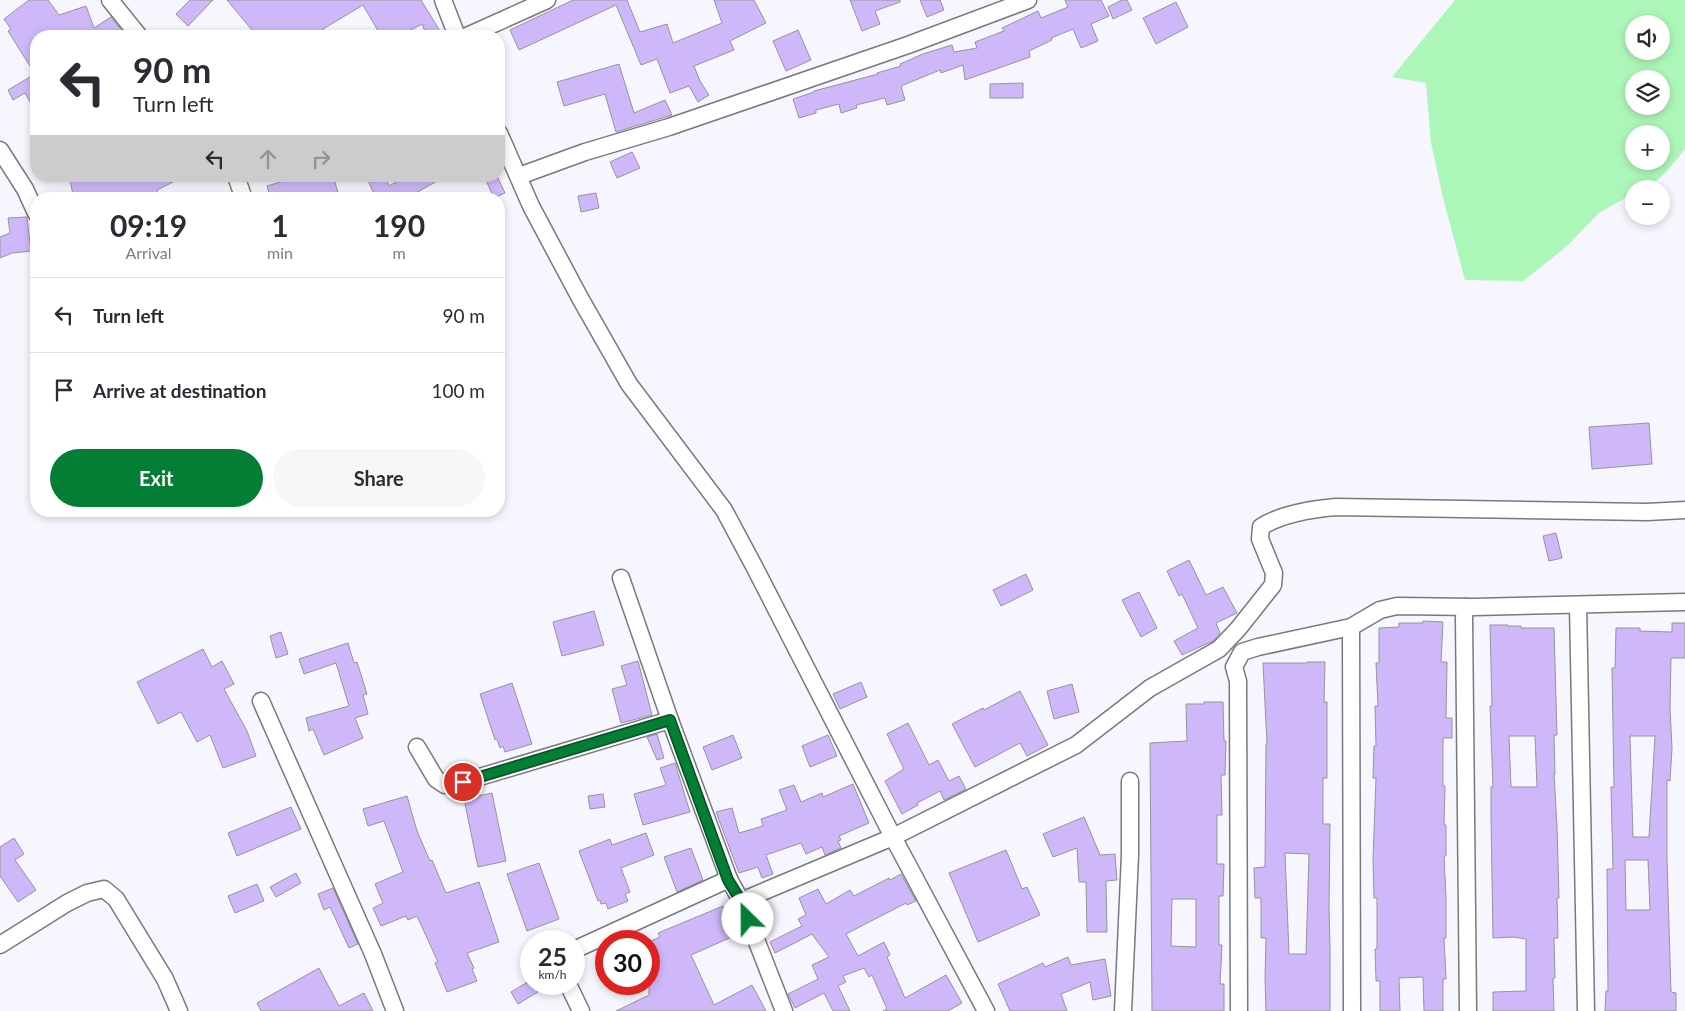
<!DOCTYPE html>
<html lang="en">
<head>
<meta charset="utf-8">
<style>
  body { margin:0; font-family:Lato,sans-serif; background:#f7f7f7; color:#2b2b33; height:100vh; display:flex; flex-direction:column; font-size:19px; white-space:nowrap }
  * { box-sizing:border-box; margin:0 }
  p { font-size:16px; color:#7c7c81 }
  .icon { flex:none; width:28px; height:28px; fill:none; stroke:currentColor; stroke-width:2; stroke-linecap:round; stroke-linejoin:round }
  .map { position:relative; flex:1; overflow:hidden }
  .drawer { position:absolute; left:30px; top:192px; width:475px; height:325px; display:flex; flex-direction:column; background:#fff; border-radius:20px; box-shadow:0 2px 8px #0003 }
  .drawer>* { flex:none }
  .hud { position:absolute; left:30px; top:30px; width:475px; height:152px; border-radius:20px; box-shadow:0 2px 8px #0003; background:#fff; color:#2b2b33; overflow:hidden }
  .tools { position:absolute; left:1625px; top:15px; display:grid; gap:10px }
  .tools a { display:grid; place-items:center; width:45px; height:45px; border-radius:50%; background:#fff; box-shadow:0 2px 8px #0003; font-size:25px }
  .speed { position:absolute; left:520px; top:930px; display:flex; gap:10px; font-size:25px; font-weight:700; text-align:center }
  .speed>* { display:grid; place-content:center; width:65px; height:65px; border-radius:50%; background:#fff; box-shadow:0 2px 8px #0003; line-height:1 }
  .speed small { font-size:12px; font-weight:400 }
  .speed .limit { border:8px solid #d22; background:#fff; color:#111 }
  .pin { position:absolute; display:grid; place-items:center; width:42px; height:42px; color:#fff; margin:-21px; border:2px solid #fff; border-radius:50%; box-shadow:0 1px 5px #0007 }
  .me { position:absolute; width:55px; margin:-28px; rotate:337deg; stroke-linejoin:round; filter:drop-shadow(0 0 4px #0008) }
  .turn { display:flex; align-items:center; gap:18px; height:105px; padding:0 20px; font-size:22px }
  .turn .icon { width:65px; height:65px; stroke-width:2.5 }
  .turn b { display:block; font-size:35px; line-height:42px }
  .lanes { display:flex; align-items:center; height:48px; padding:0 20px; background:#0003; justify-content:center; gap:25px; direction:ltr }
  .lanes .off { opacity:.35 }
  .eta { display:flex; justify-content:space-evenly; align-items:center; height:85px; text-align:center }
  .eta b { font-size:30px; font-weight:700; line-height:35px }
  .action { display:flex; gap:10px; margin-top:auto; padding:10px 20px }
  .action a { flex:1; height:58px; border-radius:30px; background:#047d35; color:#fff; font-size:20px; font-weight:700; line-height:58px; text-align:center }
  .action a+a { background:#f7f7f7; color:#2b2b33 }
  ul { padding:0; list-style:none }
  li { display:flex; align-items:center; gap:15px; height:75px; padding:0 20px; border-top:1px solid #e1e1e2 }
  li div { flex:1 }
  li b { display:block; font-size:19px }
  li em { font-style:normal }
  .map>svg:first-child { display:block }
</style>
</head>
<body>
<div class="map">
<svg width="1685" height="1011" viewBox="0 0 1685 1011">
  <rect width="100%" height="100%" fill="#f7f5fd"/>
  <!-- green -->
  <path fill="#adf6b9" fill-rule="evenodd" d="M1455,0h230v149c-14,16 -28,40 -51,40v4l-35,20 -32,33 -44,35 -58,-1 -22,-82 -12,-55 -5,-60 -34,-6zM1634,24h27v27h-27zM1634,79h27v27h-27zM1634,134h27v27h-27z"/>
  <!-- building -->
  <g fill="#ceb8fa" stroke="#96949b" fill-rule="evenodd">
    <path d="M29,0h19l11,15 27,-9 8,22 17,-11 15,19h-90v76l-11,-19 -12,7 -5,-10 27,-16 -27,-43 3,-2 -7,-10z"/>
    <path d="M190,0h23l-25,26 -12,-12z"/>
    <path d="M227,0h194l22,36h-16l-5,-12 -22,12h-19l-18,-31 -40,24 2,4 -8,3h-60z"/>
    <path d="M573,0h54l13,32 27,-8 6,19 49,-20 -8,-23h40l12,23 -36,18 4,9 -40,16 6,15 9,14 -11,7 -9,-16 -19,7 -13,-34 -16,6 -25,-60 -97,45 -9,-20z"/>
    <path d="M850,0h50v2l-25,9 5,13 -18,7z"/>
    <path d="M920,0h20l4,10 -17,7z"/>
    <path d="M1065,0h36l8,16 -18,8 7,17 -17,7 -8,-19 -22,9 1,2 -23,11 1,6 -65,23 -2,-15 -22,8 -1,-3 -39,16 4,14 -18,5 -2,-7 -29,7 1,3 -16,5 -2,-9 -23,6v3l-17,5 -6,-19 21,-7v-1l64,-17 -1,-1 24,-7 -1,-2 23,-10 29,-9 2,7 23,-4 -2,-6 29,-11 -2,-3 36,-17 3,7 27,-11z"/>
    <path d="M1122,0h5l5,10 -19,9 -5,-12z"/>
    <path d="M1176,2l12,25 -32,17 -13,-26z"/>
    <path d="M798,30l13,30 -25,11 -13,-30z"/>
    <path d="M619,64l15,49 31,-13 7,15 -56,17 -11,-38 -41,12 -7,-24z"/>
    <path d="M1023,83v15h-33v-14z"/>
    <path d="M632,152l8,16 -23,10 -7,-16z"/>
    <path d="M69,176h116l-28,14 2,9h-85z"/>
    <path d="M300,176h33l7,23h-69l-4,-13z"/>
    <path d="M366,176h19l4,10 18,-10h39l-41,23h-40l9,-5z"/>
    <path d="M484,176h13l8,17 -11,5z"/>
    <path d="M596,193l3,15 -18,4 -3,-16z"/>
    <path d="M27,217l4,34 -19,2 -12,5v-21l10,-4 -2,-15z"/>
    <path d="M1649,423l3,41 -60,5 -3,-42z"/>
    <path d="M1556,533l6,25 -13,3 -6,-25z"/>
    <path d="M1189,560l17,35 17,-8 14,26 -21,10 4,10 -7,8 -31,14 -8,-14 24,-13 -16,-34 -3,2 -12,-25z"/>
    <path d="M1026,574l7,16 -32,16 -8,-16z"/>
    <path d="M1139,592l18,36 -16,9 -19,-37z"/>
    <path d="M594,611l10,34 -42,11 -9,-34z"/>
    <path d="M1423,621l20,1 -2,40h6l-1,56h6v20h-9v48h2l-1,39h2v31h-2l2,41v41h-2l2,41h-3v32h-19l-1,-34 -24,1 1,33h-20v-30h-4l-1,-32h2v-51h-3l-1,-39 3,-81h-3l1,-32h2l-1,-40h3l-2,-43h3v-35l20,-1v-4h24z"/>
    <path d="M1672,623h13v35h-14l-1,50 2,40 -2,33 -3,-1v80l4,132 5,1v18h-71l1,-20h2l-1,-122h6l-2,-82h3l-2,-119h3l1,-40h24v3l32,1zM1630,736h25l-6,101h-16zM1625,860h23l2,50h-24z"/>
    <path d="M1490,625h18v1h13v2h33l3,107h-3l1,39h-1l3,53 2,71h-2l1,40h-4l1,40h-2l1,33h-61v-19l33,-1v-52l-13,-2 -20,1 -2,-121v-30h2l-3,-81h2zM1509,736h26l2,51h-26z"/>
    <path d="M281,632l7,22 -12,4 -6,-22z"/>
    <path d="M348,643l6,20 3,-1 10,32 -4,1 5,19 -13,4 8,20 -39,17 -11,-26 -4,2 -3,-13 43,-12 -13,-43 -32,11 -5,-15z"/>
    <path d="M203,649l9,18 10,-6 12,23 -10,5 23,42 9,25 -33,12 -13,-33 -13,7 -16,-30 -23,12 -21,-42z"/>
    <path d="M638,661l14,54 -31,8 -9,-34 15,-4 -6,-19z"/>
    <path d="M1307,662h18l-1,40h3v76h-4v46h7l-1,83 1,41v63h-64l-1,-33 1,-40h-5v-40h-6l-1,-30 11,-1 1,-123h1l-4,-81h44zM1285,853l24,1 -3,100h-17z"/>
    <path d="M861,682l6,15 -27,12 -7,-15z"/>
    <path d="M512,683l20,61 -27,8 -2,-6 -3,2 -3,-9 -2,1 -15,-46z"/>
    <path d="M1072,684l7,28 -25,7 -7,-28z"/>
    <path d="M1020,691l28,54 -21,11 -7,-13 -45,24 -23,-43 31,-16 1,2z"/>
    <path d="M1204,702h19l1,39h2l-1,34h-4l1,40h-5v49h7l-1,32h-4v49h3l-2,39h4v27h-72l-2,-268 37,-2 -1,-37h18zM1172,899h24v48l-25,-1z"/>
    <path d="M908,723l21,42 9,-5 11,21 10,-5 7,13 -22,11 -4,-9 -23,12 1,2 -16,9 -17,-33 19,-12 -17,-35z"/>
    <path d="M657,734l7,24 -7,2 -10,-23z"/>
    <path d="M733,735l9,23 -30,12 -9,-23z"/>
    <path d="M828,735l9,21 -27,11 -8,-21z"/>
    <path d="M675,763l15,49 -47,13 -9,-31 32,-9 -6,-17z"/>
    <path d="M853,784l16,39 -30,13 2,4 -3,1 3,7 -16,7 -3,-8 -16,7 -5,-11 -35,12 7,19 -11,4 -4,-11 -19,6 -23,-61 16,-4 7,25 24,-7 -2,-7 26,-9 -8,-20 15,-5 7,17 21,-9 1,4z"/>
    <path d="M492,793l14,68 -28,6 -14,-68z"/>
    <path d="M603,794l2,13 -15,2 -2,-13z"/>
    <path d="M407,796l10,35 13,30 2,-1 14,33 33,-11 20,60 -32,11 7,15 -2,1 5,12 -30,11 -12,-29 3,-1 -21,-46 -9,4 -2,-4 -25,10 -8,-18 10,-5 -8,-19 28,-12 -19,-51 -16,5 -5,-17z"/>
    <path d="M291,807l10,22 -64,27 -9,-23z"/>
    <path d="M1084,817l16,38 15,-1 2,26 -11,1 1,51h-20l-1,-50h-7l-2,-34 -24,9 -10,-23z"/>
    <path d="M646,833l8,22 -33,13 9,24 -5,2 3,7 -20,8 -2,-6 -5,1 -1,-4 -2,1 -19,-50 31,-12 2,6z"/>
    <path d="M14,838l10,16 -9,6 21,30 -18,12 -18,-26v-29z"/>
    <path d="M691,848l12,32 -26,12 -13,-35z"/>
    <path d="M1006,850l16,39 5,-2 13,28 -62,27 -29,-69z"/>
    <path d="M539,863l20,56 -32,12 -20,-57z"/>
    <path d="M296,873l5,10 -25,14 -6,-10z"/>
    <path d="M901,874l15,27 -9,4 -1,-2 -60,31 12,22 26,-14 6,13 -3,2 18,41 41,-23 16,28 -14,8h-65l4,-2 -15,-34 -3,2 -5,-9 -21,8 3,6 -8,4 12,25h-17l-9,-18 -29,15 -7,-14 30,-15 -6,-14 17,-8 -17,-23 -37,19 -5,-11 32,-16 -4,-7 8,-4 -7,-17 19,-9 8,15 24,-14 4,6 35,-18 1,2z"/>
    <path d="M257,884l7,17 -29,12 -7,-17z"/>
    <path d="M333,888l25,56 -9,4 -19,-41 -6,3 -6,-16z"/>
    <path d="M723,906l13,29 -45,20 23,50 38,-20 14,26h-150l33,-16v-53l11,-5 -2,-4z"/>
    <path d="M1068,957l3,8 34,-6 6,37 -18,4 -3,-18 -29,12 6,17h-57l-12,-27 45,-21 2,4z"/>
    <path d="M319,968l20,38 25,-13 9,18h-112l-4,-8z"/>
    <path d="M531,980v4h2l5,8 -20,12 -7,-12z"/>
  </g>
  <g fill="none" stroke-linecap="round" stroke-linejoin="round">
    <!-- minor casing -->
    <g stroke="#7a787f" stroke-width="19">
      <g id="minor">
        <path d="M110,0l29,36"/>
        <path d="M443,0l14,36"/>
        <path d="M467,36l80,-36"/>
        <path d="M499,133l32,73 49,92 49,86 95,126 31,58 138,269 93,174"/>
        <path d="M0,150l25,39 11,24"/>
        <path d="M236,176l8,23"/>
        <path d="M519,176l66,-24 84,-25 239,-82 120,-45"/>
        <path d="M621,578l49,142 59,159"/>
        <path d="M1578,605l8,406"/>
        <path d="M1465,607l-1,11 4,393"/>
        <path d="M1351,627l1,384"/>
        <path d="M261,701l112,253 22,57"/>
        <path d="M417,747l19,32 9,6h8l217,-65"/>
        <path d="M0,945l67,-42 20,-10 17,-4 12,10 49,80 14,32"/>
        <path d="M574,950l155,-71 12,22"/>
        <path d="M568,984l13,27"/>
        <path d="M784,1011l-43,-110 152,-64 183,-92 74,-57 69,-39 19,-20 35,-44 1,-12 -14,-34 1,-12c20,-13 52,-18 75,-20l311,5 38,-2"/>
        <path d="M1123,1011l7,-156v-74"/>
        <path d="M1239,1011l-1,-330 -4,-14 8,-15 16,-5 93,-20 29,-17 17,-4 77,1 211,-5"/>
      </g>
    </g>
    <!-- minor -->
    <use href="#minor" stroke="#fff" stroke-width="16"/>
  </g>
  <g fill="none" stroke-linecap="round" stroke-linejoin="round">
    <!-- route casing -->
    <g stroke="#035122" stroke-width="12">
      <path id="route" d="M463,782l207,-62 58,160 13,21 7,18"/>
    </g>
    <!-- route -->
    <use href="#route" stroke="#047d35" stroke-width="9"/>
  </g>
</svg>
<div class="tools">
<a><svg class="icon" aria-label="sound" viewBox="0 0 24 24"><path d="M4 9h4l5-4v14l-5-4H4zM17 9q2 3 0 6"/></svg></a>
<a><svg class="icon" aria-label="layers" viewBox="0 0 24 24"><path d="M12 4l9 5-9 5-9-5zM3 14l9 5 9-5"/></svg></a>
<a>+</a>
<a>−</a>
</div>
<div class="speed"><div>25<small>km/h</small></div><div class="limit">30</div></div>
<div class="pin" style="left:463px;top:782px;background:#d93025"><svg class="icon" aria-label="arrive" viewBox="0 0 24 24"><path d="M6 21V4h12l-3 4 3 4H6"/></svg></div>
<svg class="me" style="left:748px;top:919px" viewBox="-20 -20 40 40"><circle r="19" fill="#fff"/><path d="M0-13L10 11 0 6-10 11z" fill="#047d35"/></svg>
<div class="hud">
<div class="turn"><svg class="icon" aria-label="left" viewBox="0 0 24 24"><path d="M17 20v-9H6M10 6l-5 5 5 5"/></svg><div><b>90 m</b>Turn left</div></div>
<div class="lanes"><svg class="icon" aria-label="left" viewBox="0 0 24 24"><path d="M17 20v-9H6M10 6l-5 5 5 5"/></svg><svg class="icon off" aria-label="ahead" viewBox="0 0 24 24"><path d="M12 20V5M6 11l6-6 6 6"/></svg><svg class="icon off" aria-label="right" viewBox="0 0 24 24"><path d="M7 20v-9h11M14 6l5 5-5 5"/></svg></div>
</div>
<section class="drawer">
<div class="eta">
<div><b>09:19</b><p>Arrival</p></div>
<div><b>1</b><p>min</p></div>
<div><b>190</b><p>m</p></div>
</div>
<ul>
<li><svg class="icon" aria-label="left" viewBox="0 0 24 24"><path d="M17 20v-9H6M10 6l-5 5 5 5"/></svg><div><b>Turn left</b></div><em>90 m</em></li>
<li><svg class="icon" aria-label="arrive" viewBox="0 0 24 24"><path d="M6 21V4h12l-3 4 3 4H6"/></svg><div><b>Arrive at destination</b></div><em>100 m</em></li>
</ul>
<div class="action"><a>Exit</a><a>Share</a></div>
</section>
</div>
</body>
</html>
